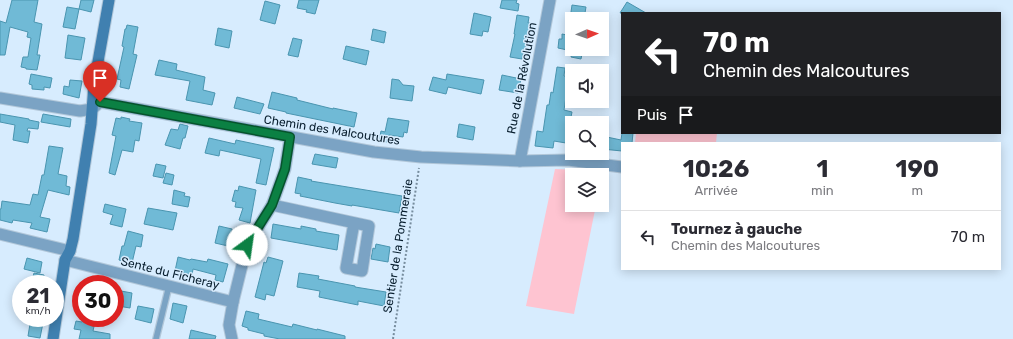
<!DOCTYPE html>
<html lang="fr">
<head>
<meta charset="utf-8">
<style>
  body { margin:0; font-family:Rubik,sans-serif; background:#f7f7f7; color:#2b2b33; height:100vh; display:flex; flex-direction:column; font-size:15px; white-space:nowrap }
  * { box-sizing:border-box; margin:0 }
  p { font-size:13px; color:#7c7c81 }
  .icon { flex:none; width:22px; height:22px; fill:none; stroke:currentColor; stroke-width:2; stroke-linecap:round; stroke-linejoin:round }
  .map { position:relative; flex:1; overflow:hidden }
  .details { position:absolute; left:621px; top:142px; width:380px; height:128px; display:flex; flex-direction:column; background:#fff; border-radius:0px; box-shadow:0 2px 10px #0003 }
  .details>* { flex:none }
  .banner { position:absolute; left:621px; top:12px; width:380px; height:122px; border-radius:0px; box-shadow:0 2px 10px #0003; background:#202124; color:#fff; overflow:hidden }
  .needle { width:26px; rotate:88deg }
  .tools { position:absolute; left:565px; top:12px; display:grid; gap:8px }
  .tools a { display:grid; place-items:center; width:44px; height:44px; border-radius:0px; background:#fff; box-shadow:0 2px 10px #0003; font-size:20px }
  .speed { position:absolute; left:12px; top:275px; display:flex; gap:8px; font-size:20px; font-weight:700; text-align:center }
  .speed>* { display:grid; place-content:center; width:52px; height:52px; border-radius:50%; background:#fff; box-shadow:0 2px 10px #0003; line-height:1 }
  .speed small { font-size:10px; font-weight:400 }
  .speed .limit { border:6px solid #d22; background:#fff; color:#111 }
  .pin { position:absolute; display:grid; place-items:center; width:34px; height:34px; color:#fff; margin:-41px -17px; border-radius:50% 50% 50% 0; rotate:-45deg; box-shadow:0 0 4px #0007 }
  .pin .icon { rotate:45deg }
  .me { position:absolute; width:44px; margin:-22px; rotate:31deg; stroke-linejoin:round; filter:drop-shadow(0 0 3px #0008) }
  .turn { display:flex; align-items:center; gap:14px; height:84px; padding:0 16px; font-size:18px }
  .turn .icon { width:52px; height:52px; stroke-width:2.5 }
  .turn b { display:block; font-size:28px; line-height:34px }
  .then { display:flex; align-items:center; height:38px; padding:0 16px; background:#0003; gap:8px; font-size:15px }
  .eta { display:flex; justify-content:space-evenly; align-items:center; height:68px; text-align:center }
  .eta b { font-size:24px; font-weight:700; line-height:28px }
  ul { padding:0; list-style:none }
  li { display:flex; align-items:center; gap:12px; height:52px; padding:0 16px; border-top:1px solid #e1e1e2 }
  li div { flex:1 }
  li b { display:block; font-size:15px }
  li em { font-style:normal }
  .map>svg:first-child { display:block }
</style>
</head>
<body>
<div class="map">
<svg width="1013" height="339" viewBox="0 0 1013 339">
  <rect width="100%" height="100%" fill="#d7ecfe"/>
  <!-- green -->
  <g fill="#fec4d1">
    <path d="M636,133h81l-1,10h-81z"/>
    <path d="M555,169l48,2 -1,4h-30v30h24l-22,109 -48,-8z"/>
  </g>
  <!-- building -->
  <g fill="#70bad6" stroke="#4a95b0">
    <path d="M12,0h26l-4,22 8,2 -5,31h3l-3,15 -11,-1v-1l-5,-1 2,-10h5l3,-19 -4,-1 1,-5 -18,-5 -5,28h-5v-34l6,2z"/>
    <path d="M81,0h13l-3,12 -12,-3 -4,20 -12,-2 4,-20 12,2z"/>
    <path d="M299,0h20l-4,14 -9,-2 1,-2 -10,-2z"/>
    <path d="M502,0h15l-1,3 3,1 -1,7 -18,-3z"/>
    <path d="M265,1l15,4 -5,19 -15,-4z"/>
    <path d="M627,2l19,11h-26z"/>
    <path d="M572,5l14,2 -2,12h-14z"/>
    <path d="M474,13l17,4 -3,15 -5,-1 -1,5 -12,-2z"/>
    <path d="M517,15l12,2 -1,6h4l-4,22h-2l-1,5 -1,-1 -2,10 -12,-2 5,-23h-1z"/>
    <path d="M127,25l11,2 -5,27 4,1 -8,34 -9,-2 1,-7 -4,-1 7,-32 -2,-1 3,-17h1z"/>
    <path d="M218,28l14,3 -3,17 -14,-3z"/>
    <path d="M373,29l13,3 -2,11 -13,-3z"/>
    <path d="M562,34l10,2v15l-14,-3 1,-9h3z"/>
    <path d="M68,35l17,3 -4,22 -16,-2z"/>
    <path d="M293,38l9,2 -4,17 -10,-2z"/>
    <path d="M346,46l23,5 -3,14 -23,-6z"/>
    <path d="M573,49h10l-2,10 -10,-2z"/>
    <path d="M159,60l18,4 -1,6 29,7 -2,13 12,3 -3,12 -26,-5 4,-19 -35,-6z"/>
    <path d="M557,67l8,1 -1,8 5,1 -5,33 8,2 -6,31 -12,-2 -1,7 -18,-2 2,-15 6,1 4,-27h2l2,-13 2,1z"/>
    <path d="M31,74l21,4 -2,10 -6,-1v3l-12,-1v-4l-3,-1z"/>
    <path d="M447,74l37,6 -3,14 -33,-7 -2,7 -17,-4 4,-13 13,3z"/>
    <path d="M502,75l19,4 -3,14 -19,-3z"/>
    <path d="M392,79l7,1 4,5 11,1 -2,15 -22,-3z"/>
    <path d="M70,80l12,1 -3,17 -16,-4 1,-8 5,1z"/>
    <path d="M272,92l25,6v2l36,9v-1l24,5 -3,14 -68,-14v-1l-18,-4z"/>
    <path d="M237,97l27,7 -4,10 -26,-6z"/>
    <path d="M0,114l29,5v1l10,2 -1,7 -10,-1 -1,3h3l-2,12 -15,-3 2,-15 -15,-3z"/>
    <path d="M43,114l28,5 -1,8 -29,-5z"/>
    <path d="M121,117l9,2 -1,2 13,2 -3,18 -4,-1 -2,12 -11,-2 -7,25 -6,-2 7,-37 -4,-1 4,-17 5,1z"/>
    <path d="M388,118l21,3 -2,12 -3,-1 -1,5 -14,-2 -2,7 -8,-1 2,-10 4,1z"/>
    <path d="M180,124l8,2 -3,12h-2l-3,11 -15,-4 6,-16 7,1z"/>
    <path d="M459,124l16,3 -2,13 -16,-3z"/>
    <path d="M622,133h11l-1,10h-10v8l-20,-2v-13l19,4z"/>
    <path d="M209,138l26,6 1,-4 38,8 -8,37 -10,-2 5,-24 -41,-9 -1,6 -14,-3z"/>
    <path d="M49,146l14,2 -5,26 9,2 -1,10 4,1 -1,8 -21,-5 -8,27 10,2 -3,13 -17,-4 2,-5 -19,-3 -1,3 -12,-3v-11h1l1,-8 28,4 3,-11 5,1 4,-20h2z"/>
    <path d="M315,154l23,4 -2,10 -24,-4z"/>
    <path d="M156,164l10,2 -3,12 -10,-2z"/>
    <path d="M166,173l8,2 -2,10 -9,-2z"/>
    <path d="M298,177l14,3 -1,1 91,15 -3,17 -47,-8v1l-17,-3 -35,-7 1,-2 -6,-1z"/>
    <path d="M239,186l17,4 -6,33 -11,-3 4,-12 -8,-1 1,-5 -4,-1 3,-11 3,1z"/>
    <path d="M174,190l11,3 -1,3 6,1 -2,10 -16,-3z"/>
    <path d="M105,204l21,5 -4,18 -12,-3 3,-9 -10,-3z"/>
    <path d="M148,208l29,5 -4,17 -29,-6z"/>
    <path d="M273,224l28,5v-3l15,3v2l23,4 -2,15 -66,-12z"/>
    <path d="M219,226l13,3 -4,17 -13,-3z"/>
    <path d="M128,231l15,4 -2,12 -5,-1 -4,17 -13,-3 3,-14h2z"/>
    <path d="M376,244l14,3 -2,15 -17,-3 2,-11 2,1z"/>
    <path d="M178,257l12,3 1,-1 16,3 1,-3 20,5 -5,18 -8,-2 1,-5 -23,-6 -1,6 -17,-4z"/>
    <path d="M268,257l15,4 -9,35 -8,-2 -1,6 -10,-3 9,-35 2,1z"/>
    <path d="M27,258l15,4 -2,11 -16,-4z"/>
    <path d="M34,273l10,2 -2,9h-11z"/>
    <path d="M299,273l20,3 -1,3 37,7v1l31,5 -2,14 -26,-5v4l-39,-8 1,-6 -23,-4z"/>
    <path d="M121,291l11,2 -2,15 -12,-2z"/>
    <path d="M173,303l14,3 -4,17 -13,-4z"/>
    <path d="M138,306l16,3 -3,14 -16,-4z"/>
    <path d="M246,311l13,3 -1,5 34,8 1,-3 24,6v-1l28,7v3h-65l-16,-3v-2l-16,-4v-2l-6,-2z"/>
    <path d="M31,318h13l-4,20 -12,-2z"/>
    <path d="M83,320l12,2 -2,9 17,3v5h-31l2,-9 -7,-1 2,-8 6,1z"/>
    <path d="M191,330l25,6 -1,3h-26z"/>
  </g>
  <g fill="none" stroke-linecap="round" stroke-linejoin="round">
    <!-- service casing -->
    <g stroke="#b2c7d9" stroke-width="8">
      <path id="service" d="M156,339l13,-53"/>
    </g>
    <!-- minor casing -->
    <g stroke="#b2c7d9" stroke-width="13">
      <g id="minor">
        <path d="M0,98l80,13 12,-2 8,-7 274,50 47,5 99,4 48,-1 54,7"/>
        <path d="M520,161l30,-161"/>
        <path d="M272,205l97,21 -7,45 -16,-3 8,-45"/>
        <path d="M0,234l70,17"/>
        <path d="M65,260l168,42 -4,23 3,14"/>
        <path d="M233,302l14,-57 25,-40 13,-36 5,-32"/>
      </g>
    </g>
    <!-- secondary casing -->
    <g stroke="#b2c7d9" stroke-width="13">
      <path id="secondary" d="M53,339l12,-79 5,-9 3,-12 18,-115 3,-40 15,-84"/>
    </g>
    <!-- path -->
    <path stroke="#768c9d" stroke-width="2" stroke-dasharray="2 2" stroke-linecap="butt" d="M393,339l26,-171"/>
    <!-- service -->
    <use href="#service" stroke="#7ba3c4" stroke-width="5.5"/>
    <!-- minor -->
    <use href="#minor" stroke="#7ba3c4" stroke-width="11"/>
    <!-- secondary -->
    <use href="#secondary" stroke="#4080b0" stroke-width="11"/>
  </g>
  <g fill="none" stroke-linecap="round" stroke-linejoin="round">
    <!-- route casing -->
    <g stroke="#07532c" stroke-width="10">
      <path id="route" d="M100,102l190,35 -5,32 -13,36 -25,40"/>
    </g>
    <!-- route -->
    <use href="#route" stroke="#0b8043" stroke-width="7"/>
  </g>
  <g text-anchor="middle" dominant-baseline="central" stroke-width="3" stroke-linejoin="round" paint-order="stroke">
    <!-- street labels -->
    <g font-size="12" fill="#081e2e" stroke="#d7ecfe">
      <text transform="translate(522 78) rotate(-79)">Rue de la Révolution</text>
      <text transform="translate(332 130) rotate(9)">Chemin des Malcoutures</text>
      <text transform="translate(398 246) rotate(-81)">Sentier de la Pommeraie</text>
      <text transform="translate(170 273) rotate(14)">Sente du Ficheray</text>
    </g>
  </g>
</svg>
<div class="tools">
<a><svg class="needle" viewBox="-14 -14 28 28"><path d="M0-13l5 13h-10z" fill="#e53935"/><path d="M0 13l5-13h-10z" fill="#7c7c81"/></svg></a>
<a><svg class="icon" aria-label="sound" viewBox="0 0 24 24"><path d="M4 9h4l5-4v14l-5-4H4zM17 9q2 3 0 6"/></svg></a>
<a><svg class="icon" aria-label="search" viewBox="0 0 24 24"><circle cx="10" cy="10" r="6"/><path d="M15 15l6 6"/></svg></a>
<a><svg class="icon" aria-label="layers" viewBox="0 0 24 24"><path d="M12 4l9 5-9 5-9-5zM3 14l9 5 9-5"/></svg></a>
</div>
<div class="speed"><div>21<small>km/h</small></div><div class="limit">30</div></div>
<div class="pin" style="left:100px;top:102px;background:#d93025"><svg class="icon" aria-label="arrive" viewBox="0 0 24 24"><path d="M6 21V4h12l-3 4 3 4H6"/></svg></div>
<svg class="me" style="left:247px;top:245px" viewBox="-20 -20 40 40"><circle r="19" fill="#fff"/><path d="M0-13L10 11 0 6-10 11z" fill="#0b8043"/></svg>
<div class="banner">
<div class="turn"><svg class="icon" aria-label="left" viewBox="0 0 24 24"><path d="M17 20v-9H6M10 6l-5 5 5 5"/></svg><div><b>70 m</b>Chemin des Malcoutures</div></div>
<div class="then">Puis<svg class="icon" aria-label="arrive" viewBox="0 0 24 24"><path d="M6 21V4h12l-3 4 3 4H6"/></svg></div>
</div>
<section class="details">
<div class="eta">
<div><b>10:26</b><p>Arrivée</p></div>
<div><b>1</b><p>min</p></div>
<div><b>190</b><p>m</p></div>
</div>
<ul>
<li><svg class="icon" aria-label="left" viewBox="0 0 24 24"><path d="M17 20v-9H6M10 6l-5 5 5 5"/></svg><div><b>Tournez à gauche</b><p>Chemin des Malcoutures</p></div><em>70 m</em></li>
</ul>
</section>
</div>
</body>
</html>
